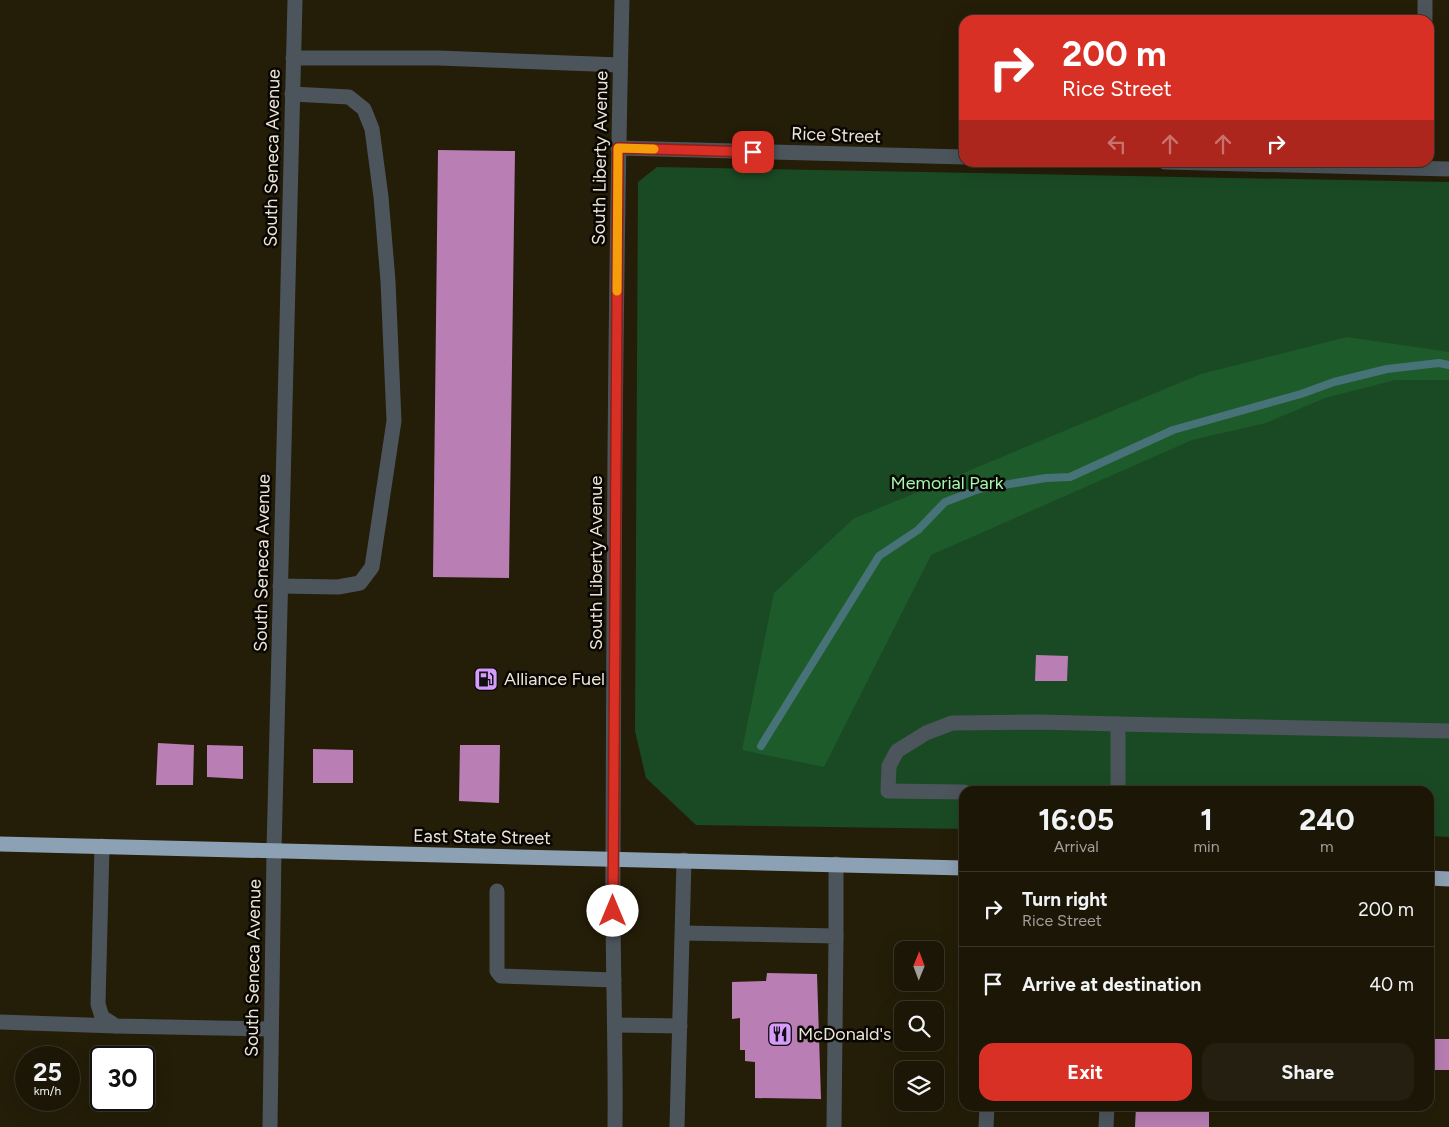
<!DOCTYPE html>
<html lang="en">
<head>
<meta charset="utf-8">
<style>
  body { margin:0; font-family:Figtree,sans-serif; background:#241f10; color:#f1f3f6; height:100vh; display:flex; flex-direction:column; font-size:19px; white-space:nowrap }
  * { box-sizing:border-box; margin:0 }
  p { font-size:16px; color:#a09f9b }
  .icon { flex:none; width:28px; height:28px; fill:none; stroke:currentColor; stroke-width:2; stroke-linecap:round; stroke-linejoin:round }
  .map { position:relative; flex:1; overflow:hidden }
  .side { position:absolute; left:959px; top:786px; width:475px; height:325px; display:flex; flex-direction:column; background:#1b1606; border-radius:15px; box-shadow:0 5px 20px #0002,0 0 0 1px #393528 }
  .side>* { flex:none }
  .hud { position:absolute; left:959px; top:15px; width:475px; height:152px; border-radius:15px; box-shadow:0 5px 20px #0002,0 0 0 1px #393528; background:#d93025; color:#fff; overflow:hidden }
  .needle { width:32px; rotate:1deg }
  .controls { position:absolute; left:894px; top:941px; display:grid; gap:10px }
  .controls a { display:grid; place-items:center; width:50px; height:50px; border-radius:10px; background:#1b1606; box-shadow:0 5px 20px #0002,0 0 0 1px #393528; font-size:25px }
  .speed { position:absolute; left:15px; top:1046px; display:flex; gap:10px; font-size:25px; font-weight:700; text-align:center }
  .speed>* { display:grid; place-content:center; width:65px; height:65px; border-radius:50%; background:#1b1606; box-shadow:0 5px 20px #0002,0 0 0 1px #393528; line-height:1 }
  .speed small { font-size:12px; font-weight:400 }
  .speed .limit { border:2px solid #111; border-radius:8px; background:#fff; color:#111 }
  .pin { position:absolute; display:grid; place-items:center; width:42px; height:42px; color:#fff; margin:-21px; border-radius:10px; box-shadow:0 2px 8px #0006 }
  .me { position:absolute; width:55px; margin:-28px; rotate:0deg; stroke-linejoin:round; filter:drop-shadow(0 0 4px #0008) }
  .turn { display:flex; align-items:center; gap:18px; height:105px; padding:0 20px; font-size:22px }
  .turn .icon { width:65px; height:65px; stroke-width:2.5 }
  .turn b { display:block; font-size:35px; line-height:42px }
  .lanes { display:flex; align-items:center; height:48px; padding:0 20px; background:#0003; justify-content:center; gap:25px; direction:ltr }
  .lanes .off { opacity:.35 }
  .eta { display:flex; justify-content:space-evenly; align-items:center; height:85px; text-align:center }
  .eta b { font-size:30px; font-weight:700; line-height:35px }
  .cta { display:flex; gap:10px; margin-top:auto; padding:10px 20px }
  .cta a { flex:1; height:58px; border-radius:15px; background:#d93025; color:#fff; font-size:20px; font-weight:700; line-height:58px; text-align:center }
  .cta a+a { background:#241f10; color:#f1f3f6 }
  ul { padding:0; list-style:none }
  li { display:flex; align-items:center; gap:15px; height:75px; padding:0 20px; border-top:1px solid #393528 }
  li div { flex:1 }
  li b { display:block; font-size:19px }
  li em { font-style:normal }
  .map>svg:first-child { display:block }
</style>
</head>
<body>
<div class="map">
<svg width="1449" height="1127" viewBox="0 0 1449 1127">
  <rect width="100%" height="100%" fill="#241d08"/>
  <!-- green -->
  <path fill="#1a4a24" d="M657,167l792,15v655l-20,-1v-45h-465v38l-268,-4 -50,-47 -11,-47 3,-549z"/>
  <!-- forest -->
  <path fill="#1d5b2b" d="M1347,337l102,15v28h-54l-70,18 -59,25 -74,17 -261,115 -107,212 -82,-17 32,-157 79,-74 348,-145z"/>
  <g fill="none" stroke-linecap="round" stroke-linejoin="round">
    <!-- stream -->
    <path stroke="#477277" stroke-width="8" d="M761,746l118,-190 39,-26 27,-28 34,-13 67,-11 24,-1 103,-47 128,-36 33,-12 53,-13 52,-6 10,2"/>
  </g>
  <!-- building -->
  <g fill="#b97eb3">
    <path d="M438,150l77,1 -6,427 -76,-1z"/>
    <path d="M1036,655l32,1 -1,25h-32z"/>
    <path d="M158,743l36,2 -1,40h-37z"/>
    <path d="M207,745l36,1v33l-36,-2z"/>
    <path d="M460,745h40l-1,58 -40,-2z"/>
    <path d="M313,749l40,1v33h-40z"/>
    <path d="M767,973l50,1 4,125 -66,-1v-36l-10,-1v-11h-5v-32l-8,1v-37l34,-1z"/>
    <rect x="1429" y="1039" width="20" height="31"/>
    <path d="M1136,1106h73v21h-74z"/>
  </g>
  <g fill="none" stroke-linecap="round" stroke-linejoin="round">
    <!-- minor -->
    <g stroke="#4c555c" stroke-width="15">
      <path d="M1425,20v-20"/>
      <path d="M293,58h146l181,7"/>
      <path d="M618,148l346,9"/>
      <path d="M1165,162l284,7"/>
      <path d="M280,586l58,1 22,-4 12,-16 22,-146 -6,-140 -7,-84 -9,-68 -8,-20 -15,-12 -57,-3"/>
      <path d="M1118,791v-67l331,7"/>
      <path d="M964,792l-76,-1 1,-25 8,-15 29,-18 26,-10 86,-1 80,2"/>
      <path d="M102,846l-4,158 4,13 14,9 155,3"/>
      <path d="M497,891v80l4,5 113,4"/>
      <path d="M683,933l153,3 -2,191"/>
      <path d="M836,936v-72"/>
      <path d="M0,1022l116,4"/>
      <path d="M617,1025l63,1"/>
      <path d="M270,1127l4,-276 21,-851"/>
      <path d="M615,1127c1,-91 -3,-181 -2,-272 1,-285 2,-570 9,-855"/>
      <path d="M677,1127l7,-267"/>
      <path d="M986,1127l1,-21"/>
      <path d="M1106,1127l1,-21"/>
    </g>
    <!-- highway -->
    <g stroke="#8da1b4" stroke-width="15">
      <path d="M0,844l964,24"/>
      <path d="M1429,878l20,1"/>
    </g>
  </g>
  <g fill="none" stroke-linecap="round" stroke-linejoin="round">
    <!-- route casing -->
    <g stroke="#8d1f18" stroke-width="12">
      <path id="route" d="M613,911l5,-763 135,4"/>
    </g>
    <!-- route -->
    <use href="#route" stroke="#d93025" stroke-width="9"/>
    <!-- slow -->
    <path stroke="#f59e0b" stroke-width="9" d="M617,291l1,-143 36,1"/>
  </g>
  <!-- icons -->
  <defs>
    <g id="fuel-square" transform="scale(1.25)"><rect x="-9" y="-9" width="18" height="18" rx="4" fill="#d59cfb" stroke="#0a0702"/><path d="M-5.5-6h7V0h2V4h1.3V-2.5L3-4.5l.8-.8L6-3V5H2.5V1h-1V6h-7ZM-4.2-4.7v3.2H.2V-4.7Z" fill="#111"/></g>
    <g id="restaurant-square" transform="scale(1.25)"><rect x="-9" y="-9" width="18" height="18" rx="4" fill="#d59cfb" stroke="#0a0702"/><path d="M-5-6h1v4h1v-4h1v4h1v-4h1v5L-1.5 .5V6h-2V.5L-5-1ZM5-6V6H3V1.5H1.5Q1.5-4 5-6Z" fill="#111"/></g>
  </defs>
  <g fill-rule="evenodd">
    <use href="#fuel-square" x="486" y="679"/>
    <use href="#restaurant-square" x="780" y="1034"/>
  </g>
  <g text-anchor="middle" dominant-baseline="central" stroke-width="5" stroke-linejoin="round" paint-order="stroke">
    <!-- street labels -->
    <g font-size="18" fill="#ebe6d9" stroke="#0a0702">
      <text transform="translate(836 135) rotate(2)">Rice Street</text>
      <text transform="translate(272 158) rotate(-89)">South Seneca Avenue</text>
      <text transform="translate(600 158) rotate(-89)">South Liberty Avenue</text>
      <text transform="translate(262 563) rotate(-89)">South Seneca Avenue</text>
      <text transform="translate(596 563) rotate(-90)">South Liberty Avenue</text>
      <text transform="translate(482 837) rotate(1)">East State Street</text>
      <text transform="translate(253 968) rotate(-89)">South Seneca Avenue</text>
    </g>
    <!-- park labels -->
    <g font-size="18" fill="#a2f8ae" stroke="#0a0702">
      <text x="947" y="483">Memorial Park</text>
    </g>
    <!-- poi labels -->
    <g font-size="18" fill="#ebe6d9" stroke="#0a0702" text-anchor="start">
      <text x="504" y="679">Alliance Fuel</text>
      <text x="798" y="1034">McDonald's</text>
    </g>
  </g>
</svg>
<div class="controls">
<a><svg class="needle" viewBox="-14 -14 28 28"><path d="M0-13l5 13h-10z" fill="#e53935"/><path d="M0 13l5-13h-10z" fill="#a09f9b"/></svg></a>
<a><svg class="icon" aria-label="search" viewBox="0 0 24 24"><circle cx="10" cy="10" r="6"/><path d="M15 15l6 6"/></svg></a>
<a><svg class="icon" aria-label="layers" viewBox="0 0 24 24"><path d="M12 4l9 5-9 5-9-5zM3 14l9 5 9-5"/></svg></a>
</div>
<div class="speed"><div>25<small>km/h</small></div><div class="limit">30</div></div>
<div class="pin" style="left:753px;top:152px;background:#d93025"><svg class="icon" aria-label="arrive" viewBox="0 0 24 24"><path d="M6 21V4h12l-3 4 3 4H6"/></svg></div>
<svg class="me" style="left:613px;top:911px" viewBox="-20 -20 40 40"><circle r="19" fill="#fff"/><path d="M0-13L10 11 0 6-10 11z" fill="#d93025"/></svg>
<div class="hud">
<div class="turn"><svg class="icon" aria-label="right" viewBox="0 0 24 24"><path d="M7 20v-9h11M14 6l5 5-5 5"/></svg><div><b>200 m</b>Rice Street</div></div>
<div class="lanes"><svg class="icon off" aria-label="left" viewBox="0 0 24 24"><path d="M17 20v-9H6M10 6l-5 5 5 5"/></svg><svg class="icon off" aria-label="ahead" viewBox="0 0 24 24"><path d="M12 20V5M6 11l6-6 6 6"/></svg><svg class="icon off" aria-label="ahead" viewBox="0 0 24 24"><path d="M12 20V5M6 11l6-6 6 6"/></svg><svg class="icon" aria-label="right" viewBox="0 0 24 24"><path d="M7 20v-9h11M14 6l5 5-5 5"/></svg></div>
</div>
<section class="side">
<div class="eta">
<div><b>16:05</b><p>Arrival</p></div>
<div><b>1</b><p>min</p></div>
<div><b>240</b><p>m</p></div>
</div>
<ul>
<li><svg class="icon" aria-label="right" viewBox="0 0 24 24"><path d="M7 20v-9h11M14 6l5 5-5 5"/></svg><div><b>Turn right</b><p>Rice Street</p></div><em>200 m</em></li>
<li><svg class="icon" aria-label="arrive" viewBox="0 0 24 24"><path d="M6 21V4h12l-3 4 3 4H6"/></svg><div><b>Arrive at destination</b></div><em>40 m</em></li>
</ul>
<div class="cta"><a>Exit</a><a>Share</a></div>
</section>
</div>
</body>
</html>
